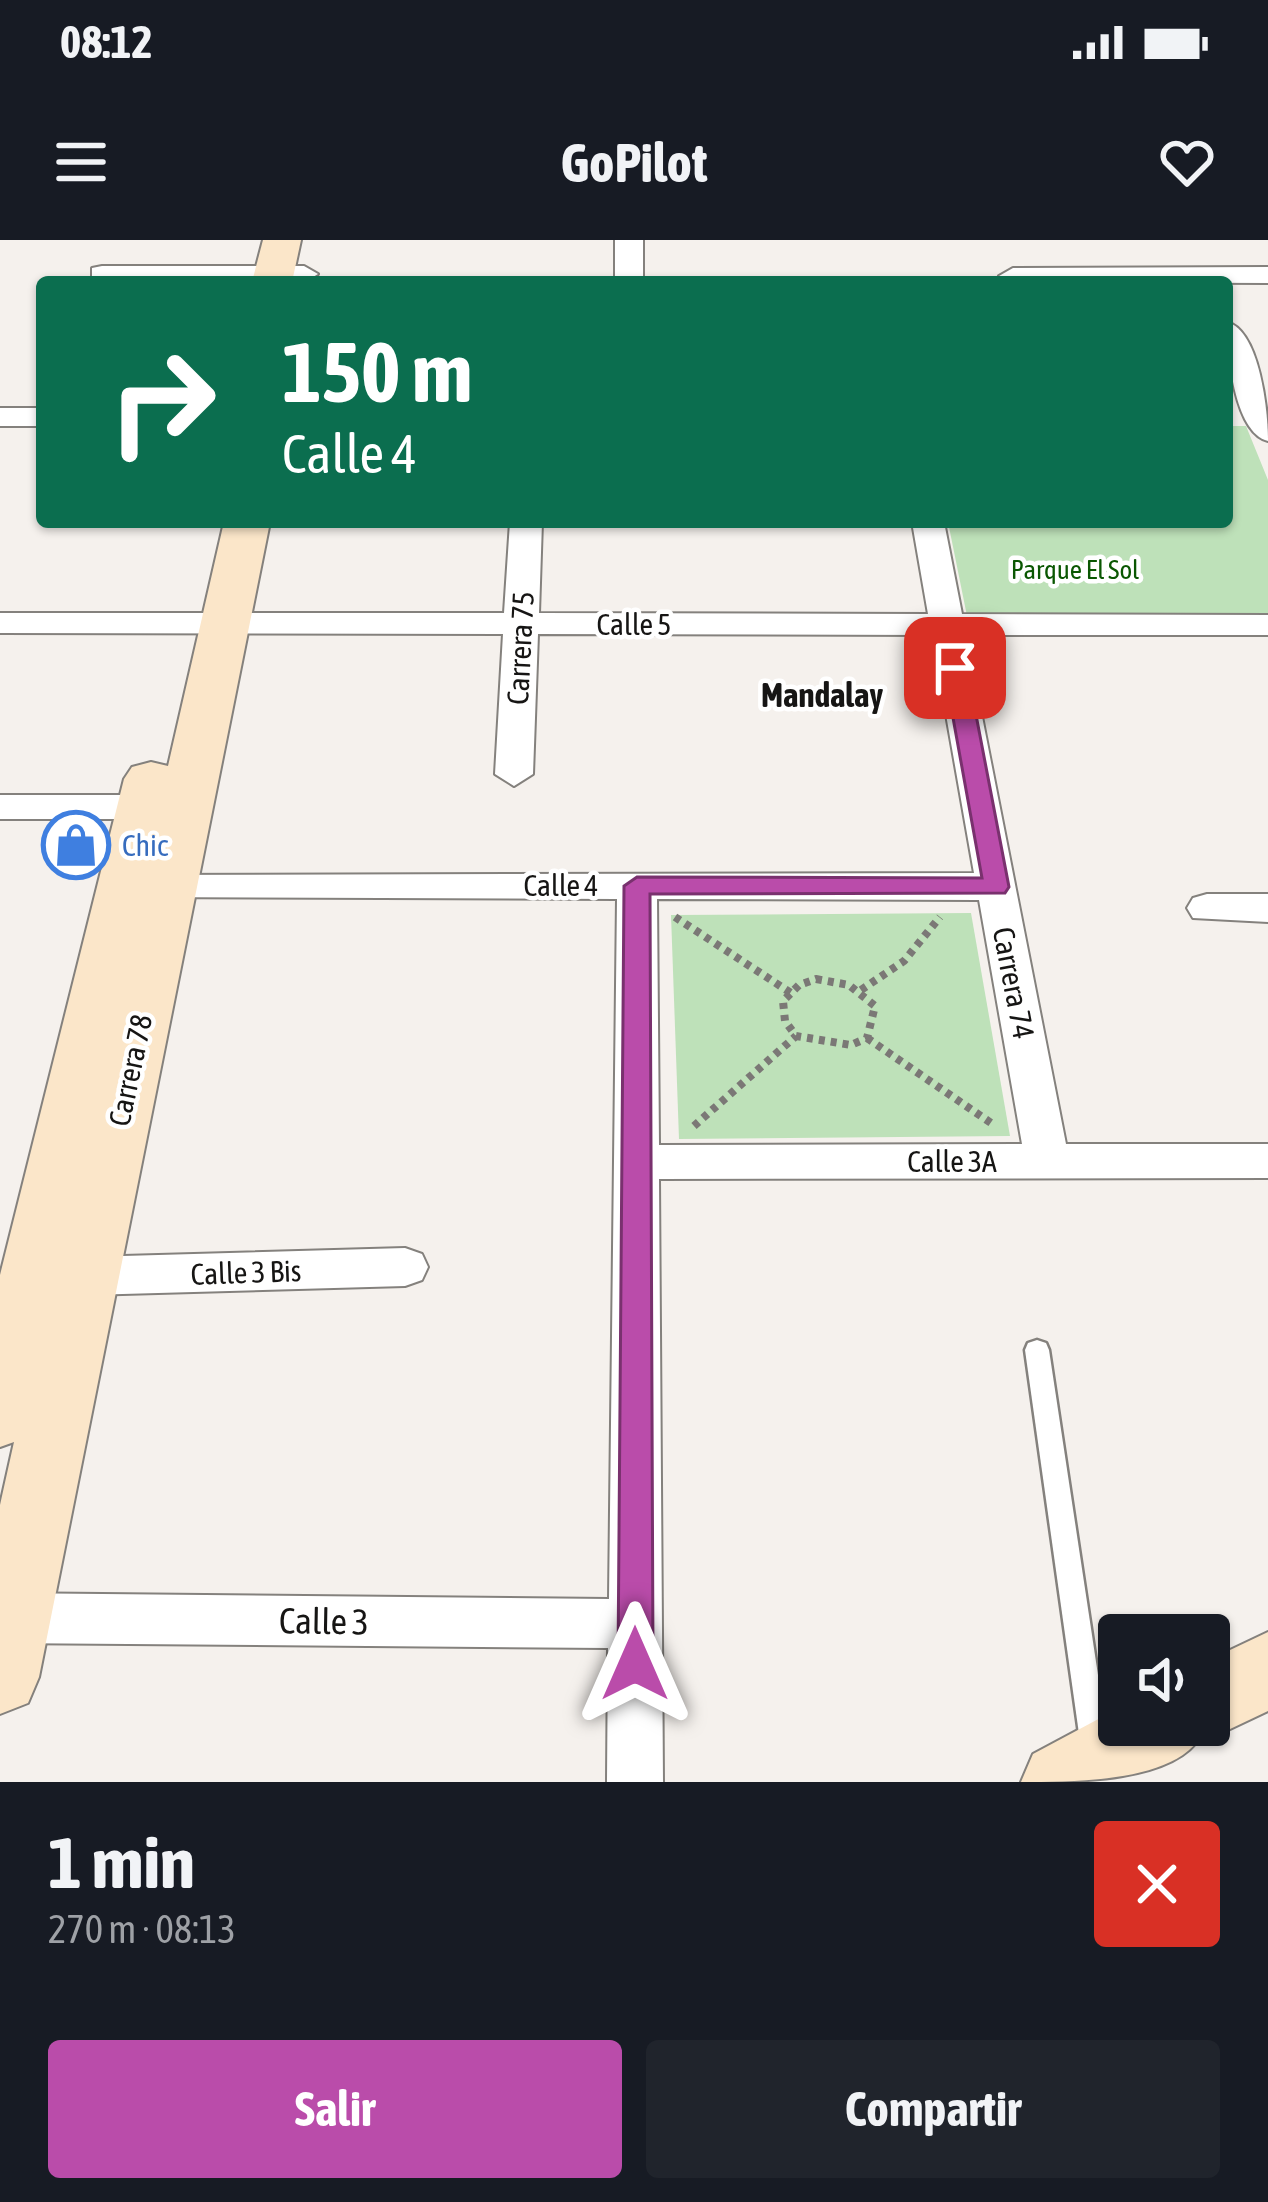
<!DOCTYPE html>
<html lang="es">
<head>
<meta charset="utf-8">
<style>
  body { margin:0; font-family:"Asap Condensed",sans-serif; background:#20242c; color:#f1f3f6; height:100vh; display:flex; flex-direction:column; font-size:45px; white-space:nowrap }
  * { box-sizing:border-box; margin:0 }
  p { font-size:39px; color:#9ea1a6 }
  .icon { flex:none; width:66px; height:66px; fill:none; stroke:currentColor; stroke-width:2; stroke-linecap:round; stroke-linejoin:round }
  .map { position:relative; height:1542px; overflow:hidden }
  .sheet { display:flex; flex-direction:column; background:#171b24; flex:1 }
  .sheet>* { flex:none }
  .hud { position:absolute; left:36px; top:36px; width:1197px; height:252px; border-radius:12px; box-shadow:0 3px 9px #0004; background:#0b6e4f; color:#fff; overflow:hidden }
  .fabs { position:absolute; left:1098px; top:1374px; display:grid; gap:24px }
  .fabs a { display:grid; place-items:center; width:132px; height:132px; border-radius:12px; background:#171b24; box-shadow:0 3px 9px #0004; font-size:60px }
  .pin { position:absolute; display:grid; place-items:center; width:102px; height:102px; color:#fff; margin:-51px; border-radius:24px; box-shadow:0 6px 18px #0006 }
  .me { position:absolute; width:132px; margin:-66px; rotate:0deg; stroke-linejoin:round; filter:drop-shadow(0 0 9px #0008) }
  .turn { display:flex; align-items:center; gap:42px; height:252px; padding:0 48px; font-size:54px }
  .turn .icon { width:156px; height:156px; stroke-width:2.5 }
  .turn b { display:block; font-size:84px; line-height:102px }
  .round { display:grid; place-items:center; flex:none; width:126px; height:126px; border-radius:12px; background:#20242c }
  .overview { display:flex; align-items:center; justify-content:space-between; height:204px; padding:0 48px }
  h1 { font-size:72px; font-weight:700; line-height:90px }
  .button { display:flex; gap:24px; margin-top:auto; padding:24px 48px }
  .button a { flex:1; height:138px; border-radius:12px; background:#ba4caa; color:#fff; font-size:48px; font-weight:700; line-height:138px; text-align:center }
  .button a+a { background:#20242c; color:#f1f3f6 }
  .status { display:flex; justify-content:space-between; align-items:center; height:84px; padding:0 60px; background:#171b24; direction:ltr }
  .status svg { height:33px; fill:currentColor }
  header { display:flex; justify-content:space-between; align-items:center; height:156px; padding:0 48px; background:#171b24; font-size:54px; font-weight:700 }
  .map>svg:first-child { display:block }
</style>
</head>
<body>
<div class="status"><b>08:12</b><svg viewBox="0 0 49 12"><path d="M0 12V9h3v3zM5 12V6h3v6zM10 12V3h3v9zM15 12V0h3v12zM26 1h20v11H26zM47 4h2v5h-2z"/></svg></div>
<header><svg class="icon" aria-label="menu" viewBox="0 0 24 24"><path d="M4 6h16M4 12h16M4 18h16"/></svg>GoPilot<svg class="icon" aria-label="heart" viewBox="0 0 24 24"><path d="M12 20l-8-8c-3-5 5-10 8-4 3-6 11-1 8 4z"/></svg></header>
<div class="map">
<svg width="1268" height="1542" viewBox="0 0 1268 1542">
  <rect width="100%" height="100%" fill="#f5f1ed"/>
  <!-- green -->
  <g fill="#bee1b9">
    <path d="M1227,186h19l22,54v134l-301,2 -19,-94h279z"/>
    <path d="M971,673l39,223 -331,3 -8,-224z"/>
  </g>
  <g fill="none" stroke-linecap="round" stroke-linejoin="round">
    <!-- lane casing -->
    <g stroke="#84817d" stroke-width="5">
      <path id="lane" d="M1037,1100l9,3 3,7 60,398 -4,10 -10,3 -10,-3 -4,-10 -56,-398 3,-7z"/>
    </g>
    <!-- street casing -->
    <g stroke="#84817d" stroke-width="4">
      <g id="street">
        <rect x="615" y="0" width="28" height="42"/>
        <path d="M102,26h202l14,8 -13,8 -213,-2v-12z"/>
        <path d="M1268,27v16l-265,-1 -4,-6 14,-8z"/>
        <path d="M1227,82c33,9 41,90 41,119 -34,-8 -41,-89 -41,-119z"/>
        <rect x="0" y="168" width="42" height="18"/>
        <path d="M510,282h32l-3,91 389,1 -16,-92h32l18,92 306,1v20h-302l100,509h202v34l-609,1 4,603h-56l1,-134 -608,-5v-50l609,6 8,-700 -478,-2 -14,-4 -6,-9 6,-9 849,-2 -42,-238 -394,-1 -5,140 -19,12 -19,-12 8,-140 -503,-1v-20h504zM657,659l322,1 43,244 -363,1z"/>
        <path d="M0,555h173l13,3 6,9 -6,9 -13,3h-173z"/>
        <path d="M1207,654h61v28l-75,-4 -6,-10 6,-10z"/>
        <path d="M405,1008l17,6 6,13 -6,13 -17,6 -318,9 -17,-6 -7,-13 7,-13 17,-6z"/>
      </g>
    </g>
    <!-- secondary casing -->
    <g stroke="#84817d" stroke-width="4">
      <g id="secondary">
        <path d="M263,0h38l-9,42h-40z"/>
        <path d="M224,282h46l-231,1155 -11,26 -28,11v-209l14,-63 -14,5v-172l124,-496 8,-12 19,-5 17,4z"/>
        <path d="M1268,1392v79l-59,28 -8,-3c-27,46 -125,46 -180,46l12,-28 86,-46v17h90v-65z"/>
      </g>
    </g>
    <!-- path -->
    <g stroke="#7b7876" stroke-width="8" stroke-dasharray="6 6" stroke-linecap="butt">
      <path d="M675,677l116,76"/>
      <path d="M816,739l33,6 26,21 -8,32 -16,7 -55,-9 -11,-15 -2,-20 16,-16z"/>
      <path d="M861,750l43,-29 36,-44"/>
      <path d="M867,798l124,85"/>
      <path d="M694,886l102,-90"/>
    </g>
    <!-- lane -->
    <use href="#lane" fill="#fff" fill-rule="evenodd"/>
    <!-- street -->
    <use href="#street" fill="#fff" fill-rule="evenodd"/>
    <!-- secondary -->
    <use href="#secondary" fill="#fbe6c9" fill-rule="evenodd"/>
  </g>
  <!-- route -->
  <path fill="#ba4caa" stroke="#79316e" stroke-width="3" d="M955,421l12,7 42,219 -4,6 -355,1 3,770 -5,11 -13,5 -12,-5 -5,-11 6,-778 13,-9 345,1 -38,-210z"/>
  <!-- icons -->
  <defs>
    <g id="shop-ring" transform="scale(3.45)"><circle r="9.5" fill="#fff" stroke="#3f7fe0" stroke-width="1.5"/><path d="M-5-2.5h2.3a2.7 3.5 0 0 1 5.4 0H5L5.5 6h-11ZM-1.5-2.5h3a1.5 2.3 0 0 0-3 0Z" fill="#3f7fe0"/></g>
  </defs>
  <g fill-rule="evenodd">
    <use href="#shop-ring" x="76" y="605"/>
  </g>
  <g text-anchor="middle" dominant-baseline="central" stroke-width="9" stroke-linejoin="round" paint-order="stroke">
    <!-- far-park labels -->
    <g font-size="27" fill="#0a5702" stroke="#fff">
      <text x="1075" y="329">Parque El Sol</text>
    </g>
    <!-- street labels -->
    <g font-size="30" fill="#161514" stroke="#fff">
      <text x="634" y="384">Calle 5</text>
      <text transform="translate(520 408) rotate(-87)">Carrera 75</text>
      <text x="561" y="645">Calle 4</text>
      <text transform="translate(1014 743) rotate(79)">Carrera 74</text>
      <text transform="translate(130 830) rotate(-78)">Carrera 78</text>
      <text x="952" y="921">Calle 3A</text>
      <text transform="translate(246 1032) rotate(-2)">Calle 3 Bis</text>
    </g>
    <!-- shop labels -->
    <g font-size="30" fill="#366cbe" stroke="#fff" text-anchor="start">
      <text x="122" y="605">Chic</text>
    </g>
    <!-- neighbourhood labels -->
    <g font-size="33" font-weight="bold" fill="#161514" stroke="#fff">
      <text x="822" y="455">Mandalay</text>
    </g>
    <!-- near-street labels -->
    <g font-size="36" fill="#161514" stroke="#fff">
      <text transform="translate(324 1381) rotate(1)">Calle 3</text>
    </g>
  </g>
</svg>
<div class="fabs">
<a><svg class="icon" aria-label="sound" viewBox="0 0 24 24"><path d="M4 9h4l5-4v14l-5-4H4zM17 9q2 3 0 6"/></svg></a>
</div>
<div class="pin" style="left:955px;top:428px;background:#d93025"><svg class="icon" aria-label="arrive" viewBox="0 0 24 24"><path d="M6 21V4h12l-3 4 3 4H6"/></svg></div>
<svg class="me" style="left:635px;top:1424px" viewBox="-20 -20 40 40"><path d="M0-17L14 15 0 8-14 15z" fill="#ba4caa" stroke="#fff" stroke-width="4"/></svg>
<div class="hud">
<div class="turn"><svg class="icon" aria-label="right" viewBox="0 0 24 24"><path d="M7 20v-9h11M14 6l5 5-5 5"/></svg><div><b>150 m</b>Calle 4</div></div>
</div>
</div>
<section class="sheet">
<div class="overview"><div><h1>1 min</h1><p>270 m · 08:13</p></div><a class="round" style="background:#d93025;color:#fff"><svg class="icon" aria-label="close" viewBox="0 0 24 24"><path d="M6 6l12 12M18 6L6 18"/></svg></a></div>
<div class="button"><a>Salir</a><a>Compartir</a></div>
</section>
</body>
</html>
